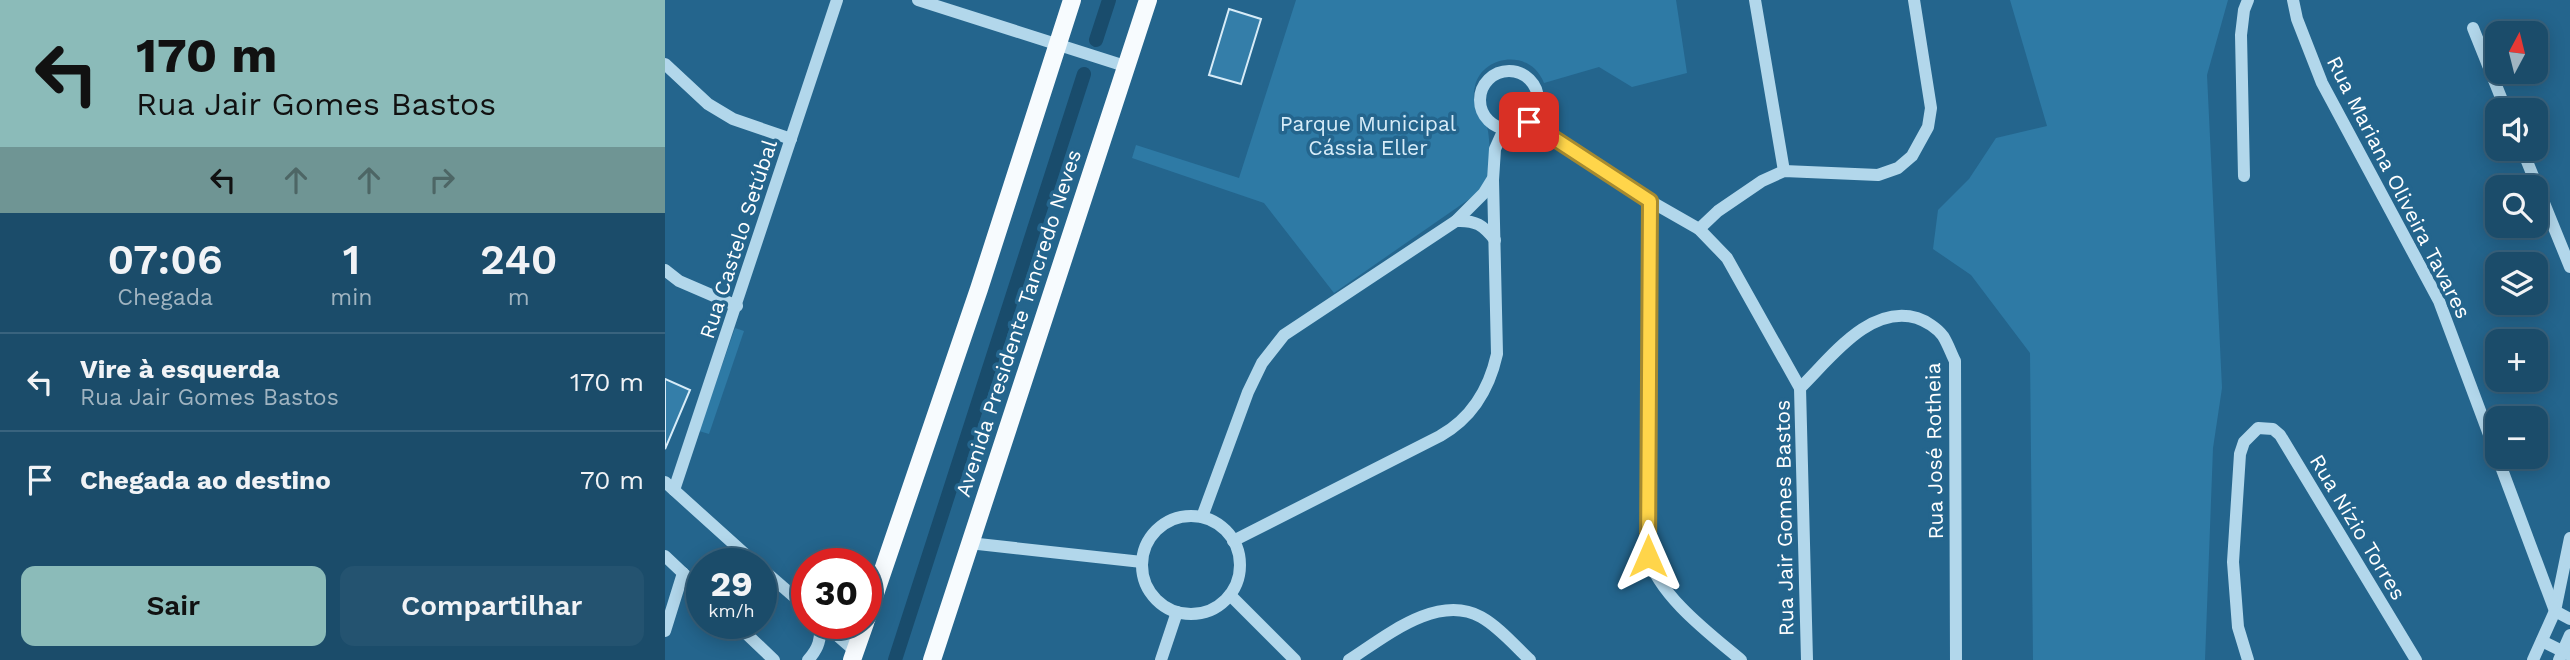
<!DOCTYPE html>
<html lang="pt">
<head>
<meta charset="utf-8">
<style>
  body { margin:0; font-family:"Work Sans",sans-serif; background:#245370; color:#f1f3f6; height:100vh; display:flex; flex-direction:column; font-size:26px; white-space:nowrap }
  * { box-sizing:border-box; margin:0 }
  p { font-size:23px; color:#a0b4c1 }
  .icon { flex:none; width:38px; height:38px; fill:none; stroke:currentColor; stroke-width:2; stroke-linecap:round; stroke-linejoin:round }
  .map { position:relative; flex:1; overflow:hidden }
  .details { display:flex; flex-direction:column; background:#1b4c6a; width:665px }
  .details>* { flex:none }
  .guide { background:#8bbbb9; color:#111; overflow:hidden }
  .needle { width:46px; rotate:7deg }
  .controls { position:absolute; left:1820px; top:21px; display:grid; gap:14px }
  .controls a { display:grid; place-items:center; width:63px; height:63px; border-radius:14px; background:#1b4c6a; box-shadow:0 4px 18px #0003,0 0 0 2px #39637e; font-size:35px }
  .speed { position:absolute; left:21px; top:548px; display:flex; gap:14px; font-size:35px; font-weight:700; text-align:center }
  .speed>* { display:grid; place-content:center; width:91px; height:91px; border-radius:50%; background:#1b4c6a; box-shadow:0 4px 18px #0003,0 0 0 2px #39637e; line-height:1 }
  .speed small { font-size:18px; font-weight:400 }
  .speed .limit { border:10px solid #d22; background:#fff; color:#111 }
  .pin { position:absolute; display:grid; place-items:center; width:60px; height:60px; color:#fff; margin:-30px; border-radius:14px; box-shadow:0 4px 10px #0006 }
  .me { position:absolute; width:77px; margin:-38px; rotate:0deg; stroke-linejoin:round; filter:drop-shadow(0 0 5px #0008) }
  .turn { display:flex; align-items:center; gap:24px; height:147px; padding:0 21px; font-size:32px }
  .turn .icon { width:91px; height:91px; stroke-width:2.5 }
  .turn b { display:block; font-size:49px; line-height:60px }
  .lanes { display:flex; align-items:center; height:66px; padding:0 21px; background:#0003; justify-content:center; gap:35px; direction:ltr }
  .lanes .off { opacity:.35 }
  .eta { display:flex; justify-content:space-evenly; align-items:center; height:119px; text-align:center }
  .eta b { font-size:42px; font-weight:600; line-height:49px }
  .action { display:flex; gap:14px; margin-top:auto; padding:14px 21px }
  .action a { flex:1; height:80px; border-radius:14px; background:#8bbbb9; color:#111; font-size:28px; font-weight:600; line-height:80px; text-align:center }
  .action a+a { background:#245370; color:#f1f3f6 }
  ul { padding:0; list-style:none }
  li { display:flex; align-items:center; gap:21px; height:98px; padding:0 21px; border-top:2px solid #39637e }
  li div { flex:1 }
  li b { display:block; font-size:26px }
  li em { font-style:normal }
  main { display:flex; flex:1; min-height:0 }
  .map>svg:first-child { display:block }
</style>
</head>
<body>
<main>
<section class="details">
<div class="guide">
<div class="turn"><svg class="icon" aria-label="left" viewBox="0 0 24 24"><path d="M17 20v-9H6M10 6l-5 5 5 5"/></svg><div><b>170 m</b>Rua Jair Gomes Bastos</div></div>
<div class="lanes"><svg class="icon" aria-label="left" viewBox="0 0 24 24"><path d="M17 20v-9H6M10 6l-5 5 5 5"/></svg><svg class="icon off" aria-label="ahead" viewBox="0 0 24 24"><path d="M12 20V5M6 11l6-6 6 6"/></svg><svg class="icon off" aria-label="ahead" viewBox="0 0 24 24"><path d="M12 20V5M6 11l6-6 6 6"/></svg><svg class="icon off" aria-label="right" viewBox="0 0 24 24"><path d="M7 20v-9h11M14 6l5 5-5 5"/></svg></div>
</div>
<div class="eta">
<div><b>07:06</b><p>Chegada</p></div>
<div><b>1</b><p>min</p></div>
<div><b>240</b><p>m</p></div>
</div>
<ul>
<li><svg class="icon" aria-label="left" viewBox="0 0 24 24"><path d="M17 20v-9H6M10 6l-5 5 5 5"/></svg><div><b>Vire à esquerda</b><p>Rua Jair Gomes Bastos</p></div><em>170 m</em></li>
<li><svg class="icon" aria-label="arrive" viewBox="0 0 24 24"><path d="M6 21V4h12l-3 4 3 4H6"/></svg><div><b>Chegada ao destino</b></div><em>70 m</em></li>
</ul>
<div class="action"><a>Sair</a><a>Compartilhar</a></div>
</section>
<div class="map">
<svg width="1905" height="660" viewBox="0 0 1905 660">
  <rect width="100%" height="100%" fill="#24658d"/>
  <!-- green -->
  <g fill="#2e7aa5">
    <path d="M631,0h380l11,73 -55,14 -33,-20 -55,16c-2,-5 -5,-10 -9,-14 -19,-18 -54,-9 -60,17 -4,16 2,23 10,35 5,8 6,44 4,54 -1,6 -8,13 -11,18l-144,100 -70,-90 -132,-45 4,-13 103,33z"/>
    <path d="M1345,0h218l-21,75 15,313 -9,60 -8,212h-172l-3,-307 -59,-78 -38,-26 5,-39 31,-31 27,-41 51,-12z"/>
    <path d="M70,328l9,3 -35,103 -10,-3z"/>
  </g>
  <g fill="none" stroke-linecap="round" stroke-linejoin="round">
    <!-- canal -->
    <g stroke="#194c6c" stroke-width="14">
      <path d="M431,40l13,-40"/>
      <path d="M230,660l189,-586"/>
    </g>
  </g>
  <!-- building -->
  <g fill="#347ea9" stroke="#d7ecf8" stroke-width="2">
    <path d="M564,9l32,10 -20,65 -32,-9z"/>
    <path d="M0,379l25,11 -25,59z"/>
  </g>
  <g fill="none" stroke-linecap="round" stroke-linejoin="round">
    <!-- minor -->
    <g stroke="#b2d7eb" stroke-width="12">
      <path d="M253,0l210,67"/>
      <path d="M1090,0l29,171"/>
      <path d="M1628,0l4,19 25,64 117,218 116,310 15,8"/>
      <path d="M1808,28l33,82"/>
      <path d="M0,64l43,40 25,15 58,20"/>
      <circle cx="844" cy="100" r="29"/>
      <path d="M864,122l121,79 49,28 28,29 73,130 7,272"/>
      <path d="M1857,149l48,118"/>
      <path d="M1579,176l-3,-141 3,-25 4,-10"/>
      <path d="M985,201l-2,355c11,40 62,78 93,104"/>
      <path d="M791,221c20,-1 27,4 39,19"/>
      <path d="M1034,229l19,-18 44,-30 22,-10 94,4 20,-7 14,-12 16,-29 3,-19 -17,-108"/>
      <path d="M0,270l14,11 58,25"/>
      <path d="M1135,388c30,-29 69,-84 117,-70 9,3 20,10 26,18 5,8 8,17 12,25l1,299"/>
      <path d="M0,482l91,82"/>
      <path d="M9,490l163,-490"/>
      <circle cx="526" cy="565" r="49"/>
      <path d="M537,517l46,-125 14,-29 22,-28 172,-114 28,-28 8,-13"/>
      <path d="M568,541l207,-105c32,-18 49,-46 57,-82l-4,-174 2,-31 9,-20"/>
      <path d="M304,543l173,19"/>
      <path d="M0,556l37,35"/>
      <path d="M96,568l46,40"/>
      <path d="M565,595l65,65"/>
      <path d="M70,623l39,37"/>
      <path d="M158,623l32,28"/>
      <path d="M0,631l18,-58"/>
      <path d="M1877,641l28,14"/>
      <path d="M143,660c11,-12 13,-21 12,-37"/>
      <path d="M496,660l16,-48"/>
      <path d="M684,660c36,-23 88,-67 132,-43 18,10 34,29 49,43"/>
      <path d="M1583,660l-10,-33 -5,-65 7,-108 4,-12 14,-14 15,1 7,6 136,225"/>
      <path d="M1868,660l22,-49 15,-73"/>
      <path d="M1894,660l11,-25"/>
    </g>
    <!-- major -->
    <g stroke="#f7fbfe" stroke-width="18">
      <path d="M201,620l113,-331 93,-289"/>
      <path d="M187,660l13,-37"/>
      <path d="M267,660l216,-660"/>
    </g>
  </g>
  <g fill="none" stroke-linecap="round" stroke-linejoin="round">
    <!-- route casing -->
    <g stroke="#a68a30" stroke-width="18">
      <path id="route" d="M864,122l121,79 -2,355"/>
    </g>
    <!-- route -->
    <use href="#route" stroke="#ffd54a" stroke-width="12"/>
  </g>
  <g text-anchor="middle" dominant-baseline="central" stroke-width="7" stroke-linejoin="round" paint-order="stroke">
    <!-- park labels -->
    <g font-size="21" fill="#d7ecf8" stroke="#24658d">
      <text x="703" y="123">Parque Municipal<tspan x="703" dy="24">Cássia Eller</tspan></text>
    </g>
    <!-- street labels -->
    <g font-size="21" fill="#fff" stroke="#24658d">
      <text transform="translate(1734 187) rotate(63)">Rua Mariana Oliveira Tavares</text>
      <text transform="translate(73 239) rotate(-72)">Rua Castelo Setúbal</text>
      <text transform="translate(353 323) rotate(-72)">Avenida Presidente Tancredo Neves</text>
      <text transform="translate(1269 451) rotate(-91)">Rua José Rotheia</text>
      <text transform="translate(1119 518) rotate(-91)">Rua Jair Gomes Bastos</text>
      <text transform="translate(1693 527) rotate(59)">Rua Nízio Torres</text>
    </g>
  </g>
</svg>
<div class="controls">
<a><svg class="needle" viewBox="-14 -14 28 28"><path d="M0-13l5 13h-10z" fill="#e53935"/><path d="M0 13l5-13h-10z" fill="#a0b4c1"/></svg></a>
<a><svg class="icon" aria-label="sound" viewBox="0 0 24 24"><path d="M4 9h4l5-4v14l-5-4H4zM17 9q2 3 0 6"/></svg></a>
<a><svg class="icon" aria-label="search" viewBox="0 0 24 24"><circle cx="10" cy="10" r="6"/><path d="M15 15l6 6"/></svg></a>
<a><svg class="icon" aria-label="layers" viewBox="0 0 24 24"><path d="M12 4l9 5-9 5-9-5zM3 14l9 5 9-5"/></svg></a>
<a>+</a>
<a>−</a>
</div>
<div class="speed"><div>29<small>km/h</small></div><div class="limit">30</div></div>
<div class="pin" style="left:864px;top:122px;background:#d93025"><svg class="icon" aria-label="arrive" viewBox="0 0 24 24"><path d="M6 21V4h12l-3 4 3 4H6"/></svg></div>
<svg class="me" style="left:983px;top:556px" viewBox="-20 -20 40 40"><path d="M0-17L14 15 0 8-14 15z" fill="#ffd54a" stroke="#fff" stroke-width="4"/></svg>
</div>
</main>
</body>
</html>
